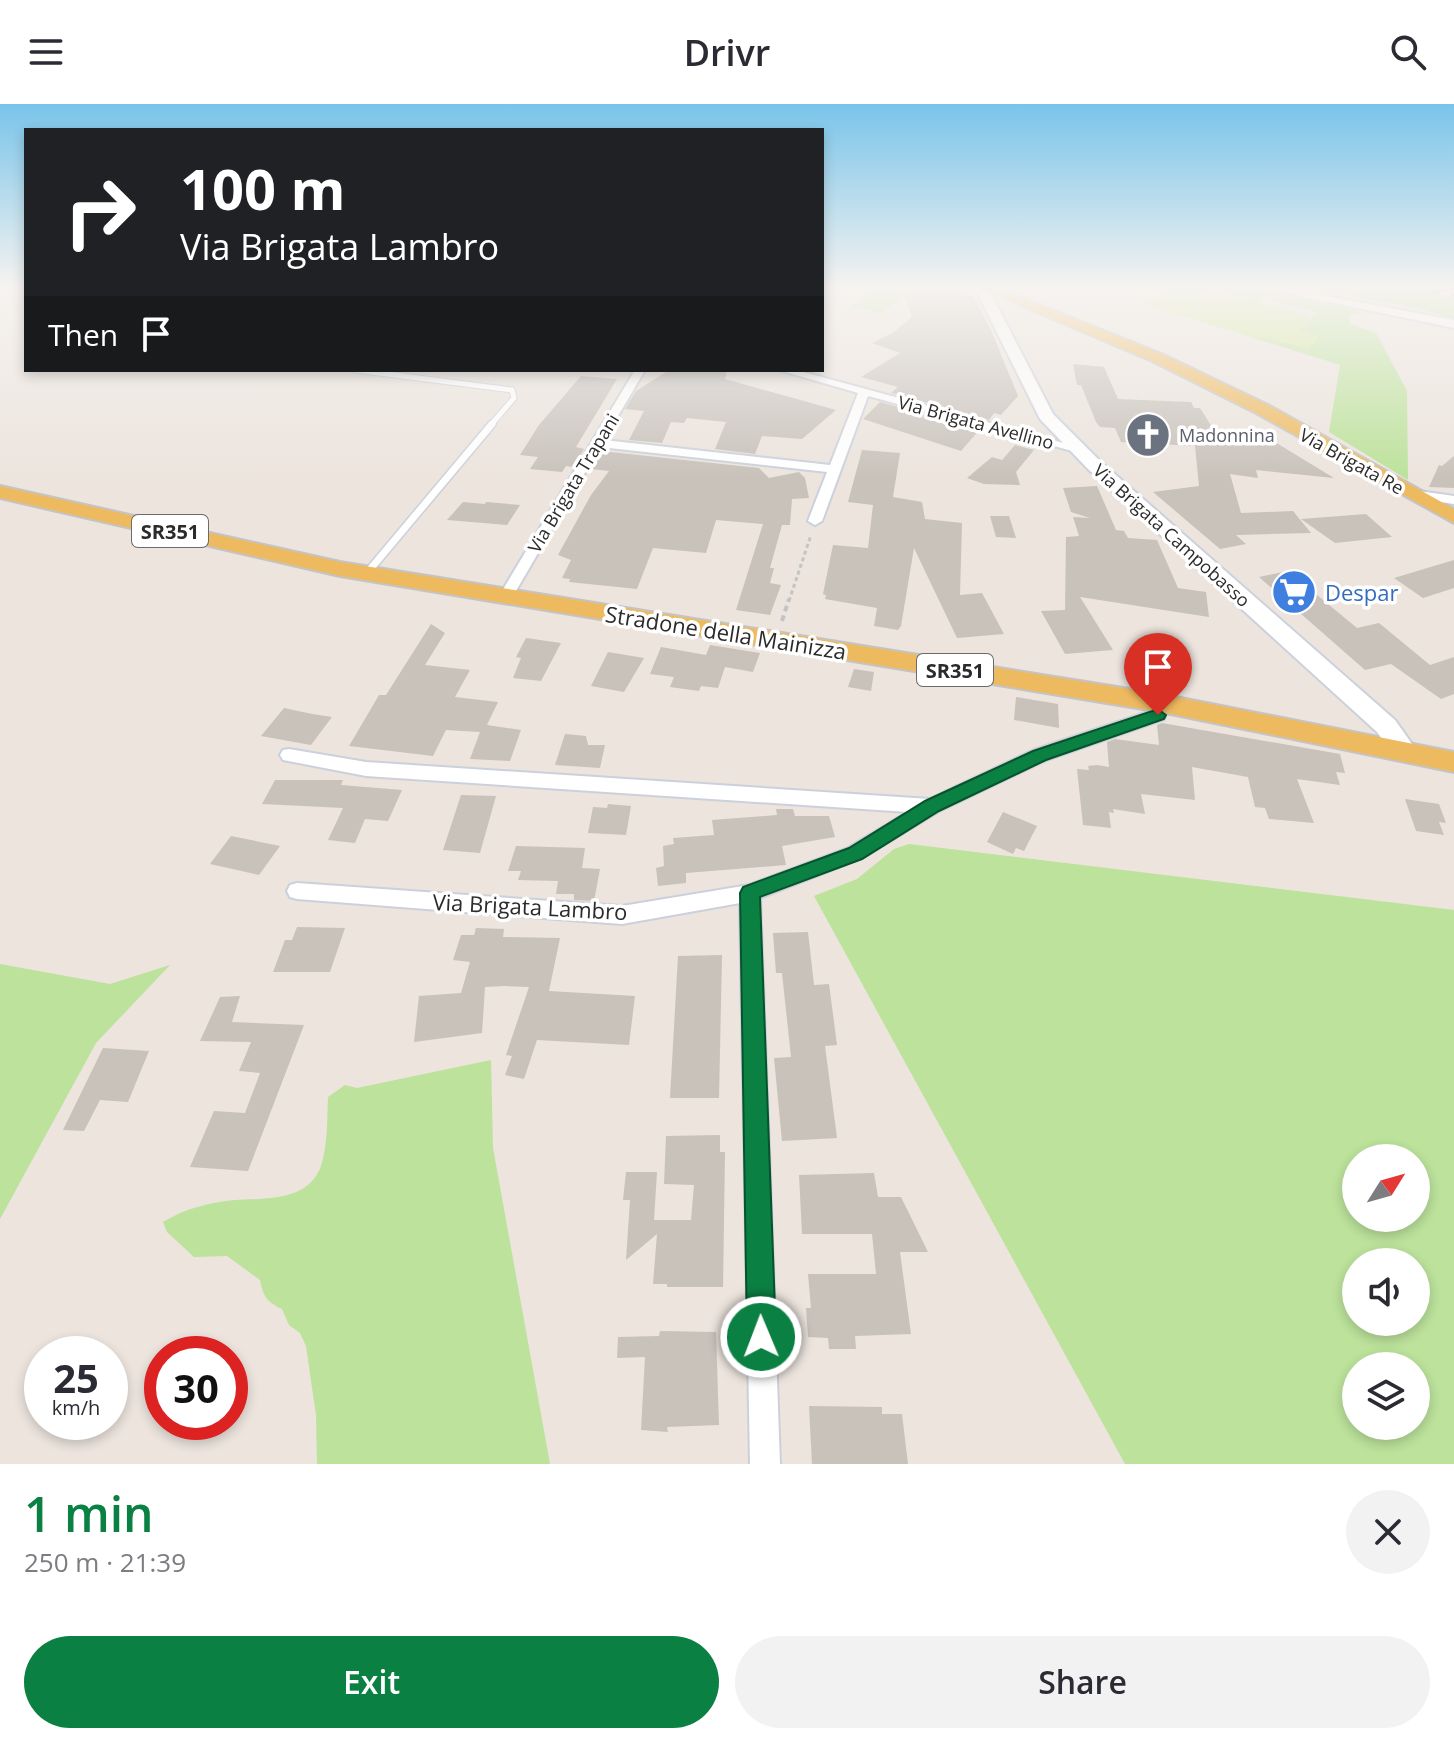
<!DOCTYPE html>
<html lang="en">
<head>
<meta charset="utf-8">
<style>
  body { margin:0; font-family:"Open Sans",sans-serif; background:#f2f2f3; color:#2b2b33; height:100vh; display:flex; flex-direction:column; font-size:30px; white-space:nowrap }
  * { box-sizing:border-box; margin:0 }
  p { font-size:26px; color:#7c7c81 }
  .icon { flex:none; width:44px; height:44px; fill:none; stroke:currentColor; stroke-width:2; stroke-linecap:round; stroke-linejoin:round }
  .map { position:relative; height:1360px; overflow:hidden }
  .sheet { display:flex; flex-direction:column; background:#fff; flex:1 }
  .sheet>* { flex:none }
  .top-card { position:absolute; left:24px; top:24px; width:800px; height:244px; border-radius:0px; box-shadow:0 4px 12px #0003; background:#202124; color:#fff; overflow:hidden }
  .needle { width:52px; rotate:53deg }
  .tools { position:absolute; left:1342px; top:1040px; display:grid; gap:16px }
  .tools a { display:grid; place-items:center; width:88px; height:88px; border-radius:50%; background:#fff; box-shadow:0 4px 12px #0003; font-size:40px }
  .speed { position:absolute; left:24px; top:1232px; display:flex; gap:16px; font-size:40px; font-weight:700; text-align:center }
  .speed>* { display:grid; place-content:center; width:104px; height:104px; border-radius:50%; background:#fff; box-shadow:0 4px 12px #0003; line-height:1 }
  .speed small { font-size:20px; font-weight:400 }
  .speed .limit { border:12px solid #d22; background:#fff; color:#111 }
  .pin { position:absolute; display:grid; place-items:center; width:68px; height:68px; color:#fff; margin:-82px -34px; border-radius:50% 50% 50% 0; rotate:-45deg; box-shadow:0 0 8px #0007 }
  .pin .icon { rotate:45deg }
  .me { position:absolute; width:88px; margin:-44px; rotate:359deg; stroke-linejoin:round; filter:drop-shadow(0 0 6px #0008) }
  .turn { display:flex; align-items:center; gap:28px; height:168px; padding:0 24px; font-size:36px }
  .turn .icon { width:104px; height:104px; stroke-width:2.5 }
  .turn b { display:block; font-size:56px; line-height:68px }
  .then { display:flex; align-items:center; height:76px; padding:0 24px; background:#0003; gap:16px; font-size:30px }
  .round { display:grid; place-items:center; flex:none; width:84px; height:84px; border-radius:42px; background:#f2f2f3 }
  .headline { display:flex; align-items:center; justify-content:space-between; height:136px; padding:0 24px }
  h1 { font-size:48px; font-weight:600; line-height:60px; color:#0b8043 }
  .action { display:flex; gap:16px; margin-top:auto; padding:16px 24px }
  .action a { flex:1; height:92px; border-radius:48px; background:#0b8043; color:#fff; font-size:32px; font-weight:600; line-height:92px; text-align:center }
  .action a+a { background:#f2f2f3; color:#2b2b33 }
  header { display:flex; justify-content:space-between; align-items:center; height:104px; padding:0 24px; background:#fff; font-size:36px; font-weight:600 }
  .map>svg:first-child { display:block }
</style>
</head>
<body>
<header><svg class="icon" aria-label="menu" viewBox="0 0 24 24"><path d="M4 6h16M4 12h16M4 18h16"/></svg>Drivr<svg class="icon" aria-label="search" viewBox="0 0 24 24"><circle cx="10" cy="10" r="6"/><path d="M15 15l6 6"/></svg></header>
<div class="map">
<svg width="1454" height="1360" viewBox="0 0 1454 1360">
  <rect width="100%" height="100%" fill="#ece4dd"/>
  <!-- green -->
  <g fill="#bce29b" fill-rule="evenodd">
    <path d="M879,184h39l-38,25 -20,-6 -13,2z"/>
    <path d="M1220,184h41l97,23v3l-9,-1 1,11 26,9 31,58 1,89 -79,-48 11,-67 -86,-27h13l42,11 -9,-19 17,-18 -55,-15 -8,5 -29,-8z"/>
    <path d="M1303,184h109l42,11v19l-46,-12z"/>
    <path d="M909,740l545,66v554h-329l-311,-568 43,-17 37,-30zM1416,1054v60h-60v-60zM1356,1158h60v60h-60zM1416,1262v60h-60v-60z"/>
    <path d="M0,860l110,20 60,-19 -74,78 -96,176z"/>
    <path d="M491,956l2,88 57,316h-233l-1,-49 -10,-69 -6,-13 -11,-8 -7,-16c-15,-7 -19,-13 -22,-29l-33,-24 -33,1 -27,-25 -4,-10c21,-13 47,-20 72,-22 31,-2 73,2 86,-34 7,-22 6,-46 7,-69l17,-12 12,3z"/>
  </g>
  <!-- pitch -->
  <path fill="#d1e996" d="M1173,184h28l110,28 -11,14 19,7 -10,12 -42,-11h-13l-111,-34z"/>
  <!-- building -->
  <g fill="#c8c2bb">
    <path d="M901,184h48l24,8 18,34 27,66 -17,19 -7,-2 -5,7 -98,-27 7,-6 -37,-10 39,-24 -28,-10 22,-11 18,-15z"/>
    <path d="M1073,260l31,3 14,32 73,3 3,6h6l17,27 38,-5 79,48 -78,-8 2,8 -28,-4 11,39 52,-2 18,22 -75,2 10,9 -26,5 -67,-57 46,-6 -4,-40 -74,-4 -6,-14 -15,-1 -4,-5 -15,-37h-4z"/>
    <path d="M669,266h58l-2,9 111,31 -34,29 -40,-3 -7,18 -40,-5 11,-27 -39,-4 -3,5 -13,-1 -9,21 -33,-3 15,-29 -19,-2 11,-18z"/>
    <path d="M581,272l36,3 -41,68 8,2 -11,18 -7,-1 -4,6 -32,-3 8,-12 -18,-2 19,-30z"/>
    <path d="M880,298l100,27 -19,22 -98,-32z"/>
    <path d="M1015,341l19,5 -18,22 4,13 -36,-1 -17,-6 25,-21 10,3z"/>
    <path d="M862,346l38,3 -7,44 29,5 3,17 37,4 -2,72 22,-2 22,41 -47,4 -43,-90 -13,78 -3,4 -24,-4 3,-18 -52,-9 1,-4 -3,-1 10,-49 35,3 5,-43 -25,-3z"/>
    <path d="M601,347l158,17 10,10 30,-6 6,6 4,20 -17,1 -2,26h-8l-12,43h4l-4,15 11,2 -11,30 -34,-5 27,-86 -47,-4 -10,33 -53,-5 -16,41 -68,-7 1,-3 -8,-1 9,-18 -13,-5 33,-60 18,-24 -18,-2z"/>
    <path d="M1454,352v32l-25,-1 10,-22 3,1z"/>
    <path d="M1097,382l19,44 8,1 4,7 29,2 21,48 28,4 3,25 -129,-20 33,53 -48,4 -24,-43 24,-1 1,-73 13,-1 -6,-19 17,1 -19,-6 -8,-24z"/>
    <path d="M463,398l22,2 1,-2 34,3 -13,20 -60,-5z"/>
    <path d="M1366,410l26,23 -57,6 -34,-24z"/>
    <path d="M990,412h19l7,22 -20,-1z"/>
    <path d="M1454,456v28l-31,10 -29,-20z"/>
    <path d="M1288,467l69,57 22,-5 51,42 24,-8v37l-13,5 -50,-35 -26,6 -106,-93z"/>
    <path d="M431,520l14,9 -20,32 45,5 -15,27 43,5 -11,23 34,5 -11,31 -40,-2 10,-27 -34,-2 -13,26 -84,-10 30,-51h7z"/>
    <path d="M526,534l35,5 -20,38 -28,-3 8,-20 -5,-1z"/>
    <path d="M710,541l50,8 -7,19 -28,-5 -7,21 -17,-2 -2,5 -29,-4 4,-10 -24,-3 11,-27 45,8z"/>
    <path d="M608,548l36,6 -20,34 -33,-6z"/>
    <path d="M854,565l20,3 -3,19 -23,-4z"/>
    <path d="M1016,593l42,7 1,24 -45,-8z"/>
    <path d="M284,604l28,6 20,3 -21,28 -50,-9z"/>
    <path d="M1162,619l178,31 5,19 -9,-1 4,13 -43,-6 17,44 -45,-4 -4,-11 -10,-1 -7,-30 -56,-10 3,33 -54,-6 4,20 -32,-5 1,4 -5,-1 2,16 -28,-3 -6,-56 12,1 -1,-4 9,-1 12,2 -2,-25 8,-3 44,6 -2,-20z"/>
    <path d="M565,630l21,2 2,9h17l-5,23 -45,-3z"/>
    <path d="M275,676h68l-2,5 61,5 -14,31 -23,-2 -10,24 -27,-3 15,-32 -81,-4z"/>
    <path d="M461,691l35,1 -16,57 -37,-3z"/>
    <path d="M1405,695l34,5 7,19 -7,-1 5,13 -28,-4z"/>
    <path d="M608,700l23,2 -5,29 -38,-2 5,-26 14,1z"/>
    <path d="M776,705h17l2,7h34l6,21 -53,9 4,19 -100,8v10l-28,3 -2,-18 8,-2 -1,-20 11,-2 -1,-6 41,-3 -2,-15 65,-5z"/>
    <path d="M1003,708l34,14 -13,25 -8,-3 -3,6 -26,-12z"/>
    <path d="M231,732l49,10 -21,29 -49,-11z"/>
    <path d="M516,742l69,2 -3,20 18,1 -6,32 -20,-1v-6h-18l2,-13 -40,-1 3,-9h-13z"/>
    <path d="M297,823l48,1 -15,44h-57l12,-32h7z"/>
    <path d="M476,824l28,1 -1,8 57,1 -11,53 86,5 -6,49 -92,-5 -13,39 -19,-4 7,-19 -6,-1 23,-68 -25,-1 -19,1 -3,46 -68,9 5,-46 42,-3 9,-31 -17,-2 8,-25h13z"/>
    <path d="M808,828l6,53 15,-1 8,61 -12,1 12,92 -55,3 -8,-83 17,-1 -9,-84h-6l-3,-40z"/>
    <path d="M722,851l-3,143h-49l8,-142z"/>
    <path d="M240,892l-8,26 72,3 -56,146 -58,-4 24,-56 31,2 15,-40 -21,-2 12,-29 -51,-1 20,-44z"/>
    <path d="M103,944l46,3 -21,51 -28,-2 -16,31 -21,-1z"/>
    <path d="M720,1031v17h5l-2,135h-56v-3h-14l4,-50 -31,26 4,-60h-7l3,-28h31l-3,48h37l3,-35 -30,-1 2,-48z"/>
    <path d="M874,1069l4,24h23l27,55h-28l11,82 -56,2 1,13h-27l-1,-11 -20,-1 -2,-29h5l-3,-34h68l-4,-40h-70l-3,-59z"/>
    <path d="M660,1227l56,1 3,93 -52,2 1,5 -27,-2 4,-73 -28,1 1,-21 41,-1z"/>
    <path d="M809,1302l73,1v7h20l6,50h-96z"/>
  </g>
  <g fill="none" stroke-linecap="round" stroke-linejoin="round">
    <!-- service-far1 casing -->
    <g stroke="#cbd1dc" stroke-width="7">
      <path id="service-far1" d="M356,266l156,20 2,8 -24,28"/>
    </g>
    <!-- service casing -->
    <g stroke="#cbd1dc" stroke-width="10">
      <path id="service" d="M367,469l125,-149"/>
    </g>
    <!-- minor casing -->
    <g stroke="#cbd1dc" stroke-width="4">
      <g id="minor">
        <path d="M635,266h10l-41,70 226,25 28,-72 -79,-23h17l286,78 -6,4 -208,-56 -46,125 -7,4 -7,-4 19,-49 -227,-25 -87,149 -2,3h-10l-2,-3z"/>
        <path d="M1412,386l42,6v8l-47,-7v-6z"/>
        <path d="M1161,593l8,6 -5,16 -118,41 -107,51 -77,47 -102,40 20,566h-30l-10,-561 -118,21 -325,-25 -7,-2 -3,-6 3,-6 7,-2 325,23 127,-21 99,-37 60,-36 -542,-36 -83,-16 -3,-5 3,-5 6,-1 77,13 564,37 104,-49 117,-39 4,-12z"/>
      </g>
    </g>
    <!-- tertiary casing -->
    <g stroke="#cbd1dc" stroke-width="4">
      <path id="tertiary" d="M1262,184h21l171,32v8z"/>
    </g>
    <!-- secondary casing -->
    <g stroke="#cbd1dc" stroke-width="4">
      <path id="secondary" d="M975,184h13l65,126 48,48 294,258 22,31 -4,6c-19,6 -26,-11 -36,-25l-288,-262 -49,-51z"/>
    </g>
    <!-- primary casing -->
    <g stroke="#c4c4c4" stroke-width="4">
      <g id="primary">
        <path d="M980,184h18l166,67 104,50 186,104v14l-198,-110 -104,-52z"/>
        <path d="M0,382l340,76 821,132 293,58v20l-293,-60 -821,-136 -340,-78z"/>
      </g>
    </g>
    <!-- path-far1 -->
    <path stroke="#c4c4c4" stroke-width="3" stroke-dasharray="4 3" stroke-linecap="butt" d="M789,497l22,-66"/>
    <!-- path -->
    <path stroke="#c4c4c4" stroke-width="4" stroke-dasharray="6 4" stroke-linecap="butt" d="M782,517l7,-22"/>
    <!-- service-far1 -->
    <use href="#service-far1" stroke="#fff" stroke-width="5"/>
    <!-- service -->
    <use href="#service" stroke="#fff" stroke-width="7"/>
    <!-- minor -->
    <use href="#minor" fill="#fff" fill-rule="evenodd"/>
    <!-- tertiary -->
    <use href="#tertiary" fill="#fff" fill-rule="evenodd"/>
    <!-- secondary -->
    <use href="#secondary" fill="#fff" fill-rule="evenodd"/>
    <!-- primary -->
    <use href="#primary" fill="#eeba60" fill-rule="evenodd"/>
    <!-- rail casing -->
    <g stroke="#a0a6b4" stroke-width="5">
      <path id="rail" d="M1421,184l33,8"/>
    </g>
    <!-- rail -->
    <use href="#rail" stroke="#fff" stroke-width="3" stroke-dasharray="10" stroke-linecap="butt"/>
  </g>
  <!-- sky -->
  <linearGradient id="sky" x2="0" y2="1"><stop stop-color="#79c4ea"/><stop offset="0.49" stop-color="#f6f3f0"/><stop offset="1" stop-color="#f6f3f0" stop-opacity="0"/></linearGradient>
  <rect width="1454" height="374" fill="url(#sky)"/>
  <!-- route -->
  <path fill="#0b8043" stroke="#07532c" stroke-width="2" d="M1158,605l8,6 -2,4 -118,41 -107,51 -77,48 -102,38 16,440 -5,10 -10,4 -10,-4 -4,-10 -7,-444 3,-6 106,-39 76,-47 108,-50z"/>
  <!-- icons -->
  <defs>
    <g id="church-disc" transform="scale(2.3)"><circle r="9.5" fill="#6b7280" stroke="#fff"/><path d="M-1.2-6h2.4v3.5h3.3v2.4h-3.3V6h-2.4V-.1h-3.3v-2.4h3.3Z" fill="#fff"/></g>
    <g id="supermarket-disc" transform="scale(2.3)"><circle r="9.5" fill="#3f7fe0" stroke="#fff"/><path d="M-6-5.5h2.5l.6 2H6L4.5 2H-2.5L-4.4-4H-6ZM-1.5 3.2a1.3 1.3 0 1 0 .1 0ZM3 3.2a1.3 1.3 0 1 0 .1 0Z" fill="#fff"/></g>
  </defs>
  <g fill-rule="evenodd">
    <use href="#church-disc" x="1148" y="331"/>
    <use href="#supermarket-disc" x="1294" y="488"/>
  </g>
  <g text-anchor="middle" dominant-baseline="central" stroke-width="7" stroke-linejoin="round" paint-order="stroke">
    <!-- far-street labels -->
    <g font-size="18" fill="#2b2b2b" stroke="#fff">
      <text transform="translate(976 318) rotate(15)">Via Brigata Avellino</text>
      <text transform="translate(1352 357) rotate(29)">Via Brigata Re</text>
      <text transform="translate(573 379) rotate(-59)">Via Brigata Trapani</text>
      <text transform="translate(1172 431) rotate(42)">Via Brigata Campobasso</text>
    </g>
    <!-- far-worship labels -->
    <g font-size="18" fill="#5b616d" stroke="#fff" text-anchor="start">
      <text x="1179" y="331">Madonnina</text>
    </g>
    <!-- shield labels -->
    <g fill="#fff" stroke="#6b6b6b" stroke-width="2">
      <rect x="132" y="411" width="76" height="32" rx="6"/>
      <rect x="917" y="550" width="76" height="32" rx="6"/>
    </g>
    <g font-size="20" font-weight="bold" fill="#2b2b2b">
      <text x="170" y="427">SR351</text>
      <text x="955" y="566">SR351</text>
    </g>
    <!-- shop labels -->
    <g font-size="22" fill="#366cbe" stroke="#fff" text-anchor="start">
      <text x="1325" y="488">Despar</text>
    </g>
    <!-- street labels -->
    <g font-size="22" fill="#2b2b2b" stroke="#fff">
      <text transform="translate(726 528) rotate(9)">Stradone della Mainizza</text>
      <text transform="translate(530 802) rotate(3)">Via Brigata Lambro</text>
    </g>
  </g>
</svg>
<div class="tools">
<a><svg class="needle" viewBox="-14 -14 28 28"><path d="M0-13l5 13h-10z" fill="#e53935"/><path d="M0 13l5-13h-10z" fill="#7c7c81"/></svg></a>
<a><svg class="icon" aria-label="sound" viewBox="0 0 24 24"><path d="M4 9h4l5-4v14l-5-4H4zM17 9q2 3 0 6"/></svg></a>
<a><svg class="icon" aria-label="layers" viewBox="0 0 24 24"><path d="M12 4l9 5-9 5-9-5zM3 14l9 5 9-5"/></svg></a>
</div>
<div class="speed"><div>25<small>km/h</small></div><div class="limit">30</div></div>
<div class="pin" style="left:1158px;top:611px;background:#d93025"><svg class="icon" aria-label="arrive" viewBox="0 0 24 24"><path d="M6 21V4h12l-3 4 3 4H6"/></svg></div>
<svg class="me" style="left:761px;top:1233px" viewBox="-20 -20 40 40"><circle r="17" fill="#0b8043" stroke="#fff" stroke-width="3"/><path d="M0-11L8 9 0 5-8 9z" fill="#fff"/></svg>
<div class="top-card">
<div class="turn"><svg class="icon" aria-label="right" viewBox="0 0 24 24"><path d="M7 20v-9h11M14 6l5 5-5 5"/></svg><div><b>100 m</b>Via Brigata Lambro</div></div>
<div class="then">Then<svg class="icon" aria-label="arrive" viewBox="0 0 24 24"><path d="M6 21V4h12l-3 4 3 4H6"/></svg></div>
</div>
</div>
<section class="sheet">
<div class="headline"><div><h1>1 min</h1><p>250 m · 21:39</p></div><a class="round"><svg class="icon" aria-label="close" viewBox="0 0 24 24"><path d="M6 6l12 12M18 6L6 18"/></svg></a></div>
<div class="action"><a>Exit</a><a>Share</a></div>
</section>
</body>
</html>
